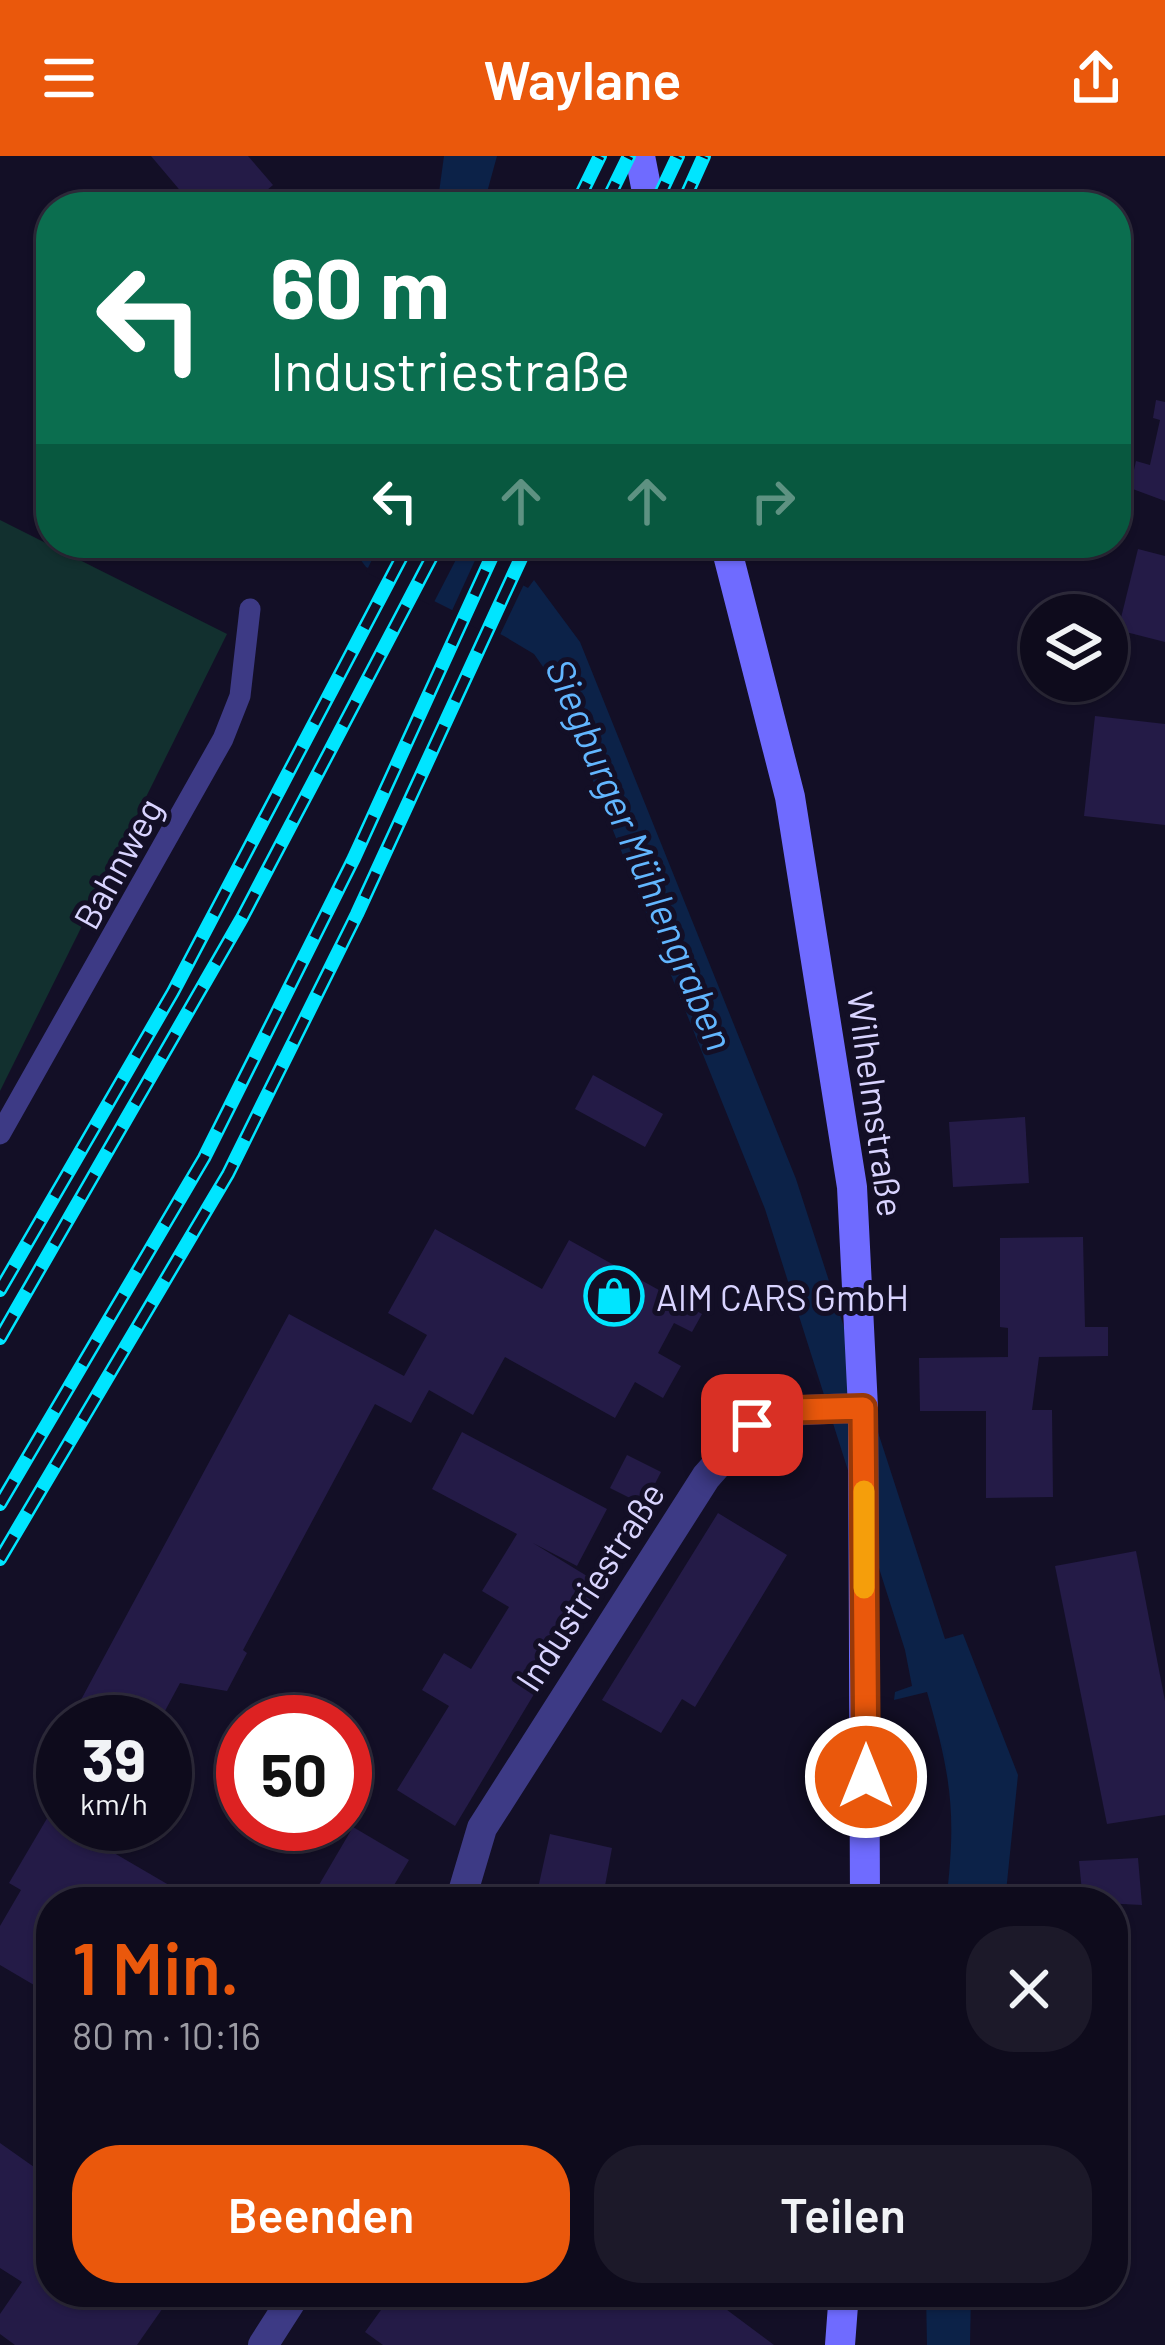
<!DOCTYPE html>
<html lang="de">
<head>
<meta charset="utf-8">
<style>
  body { margin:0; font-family:Barlow,sans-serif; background:#1c1929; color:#f1f3f6; height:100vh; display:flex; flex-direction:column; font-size:45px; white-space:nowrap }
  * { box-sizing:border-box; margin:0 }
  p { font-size:39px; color:#9b9ba3 }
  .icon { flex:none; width:66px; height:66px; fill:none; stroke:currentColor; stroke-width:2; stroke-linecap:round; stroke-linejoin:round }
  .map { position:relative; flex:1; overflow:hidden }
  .sheet { position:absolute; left:36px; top:1731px; width:1092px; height:420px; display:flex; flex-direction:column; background:#0e0b1c; border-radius:48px; box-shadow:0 3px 9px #0004,0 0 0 3px #2e2b3b }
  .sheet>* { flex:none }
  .banner { position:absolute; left:36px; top:36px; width:1095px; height:366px; border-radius:48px; box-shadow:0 3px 9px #0004,0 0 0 3px #2e2b3b; background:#0b6e4f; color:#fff; overflow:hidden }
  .controls { position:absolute; left:1020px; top:438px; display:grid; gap:24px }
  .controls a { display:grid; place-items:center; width:108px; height:108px; border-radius:50%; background:#0e0b1c; box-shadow:0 3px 9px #0004,0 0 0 3px #2e2b3b; font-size:60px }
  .speed { position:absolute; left:36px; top:1539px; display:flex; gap:24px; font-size:60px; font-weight:700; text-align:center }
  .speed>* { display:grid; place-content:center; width:156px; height:156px; border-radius:50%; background:#0e0b1c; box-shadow:0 3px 9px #0004,0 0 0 3px #2e2b3b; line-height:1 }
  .speed small { font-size:30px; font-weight:400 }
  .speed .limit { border:18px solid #d22; background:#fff; color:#111 }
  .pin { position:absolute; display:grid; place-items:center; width:102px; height:102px; color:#fff; margin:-51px; border-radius:24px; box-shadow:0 6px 18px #0006 }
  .me { position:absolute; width:132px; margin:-66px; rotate:0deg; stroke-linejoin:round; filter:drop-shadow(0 0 9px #0008) }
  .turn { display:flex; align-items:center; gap:42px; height:252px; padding:0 36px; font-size:54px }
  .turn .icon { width:156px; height:156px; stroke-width:2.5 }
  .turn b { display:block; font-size:84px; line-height:102px }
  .lanes { display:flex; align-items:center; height:114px; padding:0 36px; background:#0003; justify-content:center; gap:60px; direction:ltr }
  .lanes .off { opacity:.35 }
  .round { display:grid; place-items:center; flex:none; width:126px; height:126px; border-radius:48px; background:#1c1929 }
  .summary { display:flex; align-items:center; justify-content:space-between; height:204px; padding:0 36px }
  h1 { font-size:72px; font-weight:600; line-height:90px; color:#ea580c }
  .action { display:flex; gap:24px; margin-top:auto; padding:24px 36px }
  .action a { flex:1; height:138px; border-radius:48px; background:#ea580c; color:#fff; font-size:48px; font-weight:600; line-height:138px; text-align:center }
  .action a+a { background:#1c1929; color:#f1f3f6 }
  header { display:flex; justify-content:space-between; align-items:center; height:156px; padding:0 36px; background:#ea580c; color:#fff; font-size:54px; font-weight:600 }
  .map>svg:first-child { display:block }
</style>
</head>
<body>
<header><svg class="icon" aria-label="menu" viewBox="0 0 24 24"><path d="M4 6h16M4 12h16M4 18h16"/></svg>Waylane<svg class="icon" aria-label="share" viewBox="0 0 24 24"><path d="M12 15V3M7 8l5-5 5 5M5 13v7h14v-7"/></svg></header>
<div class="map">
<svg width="1165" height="2189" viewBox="0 0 1165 2189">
  <rect width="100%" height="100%" fill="#130f26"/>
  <!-- green -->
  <path fill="#12302f" d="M0,364l227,114 -227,457z"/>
  <!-- water -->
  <g fill="#0c2248">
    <path d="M444,0h53l-14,51h-46z"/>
    <path d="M348,387h96l84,45 6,-8 46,62 216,537 149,460 18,-5 55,141 -13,127h-59c11,-88 5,-126 -19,-210l-33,8 1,-8 17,-6 -7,-36 -140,-441 -212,-528 -19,-27 -30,-18 -138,-69z"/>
    <path d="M926,2136h45l-1,53h-43z"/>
  </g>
  <!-- pier -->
  <g fill="#130f26">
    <path d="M380,387h77l6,3 -31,60 -66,-34z"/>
    <path d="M477,400l49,24 -28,59 -48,-24z"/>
  </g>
  <!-- building -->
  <g fill="#241b47">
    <path d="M151,0h97l25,29 -26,22h-53z"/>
    <path d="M1156,244l9,2v99l-35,-13 6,-27 14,4 10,-45 -7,-2z"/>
    <path d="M1138,393l27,7v86l-47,-12z"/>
    <path d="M1095,560l70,8v101l-81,-9z"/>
    <path d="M593,919l70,39 -18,33 -70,-38z"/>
    <path d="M1025,961l4,66 -76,4 -4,-65z"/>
    <path d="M435,1073l107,60 27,-49 133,74 -10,18 -18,-9 -16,30 23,13 -18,32 -28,-16 -20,36 -110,-61 -32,58 -44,-25 -18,33 -36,-19 -132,246 4,3 -20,38 -47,-8 -21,39h-90l220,-408 115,62 23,-41 -39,-22z"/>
    <path d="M1083,1081l2,90h23v29l-69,1 -7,53h20l1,87 -67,1v-87h-66l-1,-53 89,-1v-29l-8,-1v-89z"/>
    <path d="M462,1276l145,77 -30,57 -44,-23 67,41 -145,242 -58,-36 52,-84 -27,-16 22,-37 27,16 38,-62 -27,-16 35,-57 -85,-45z"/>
    <path d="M627,1299l34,17 -17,33 -34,-17z"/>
    <path d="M718,1357l69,42 -92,152 -13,-8 -21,34 -59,-33z"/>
    <path d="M1136,1395l29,150v114l-58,9 -52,-258z"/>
    <path d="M63,1577v41l-17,-9z"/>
    <path d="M49,1659l137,80 -4,7h-131v93l-51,-30v-39l21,-36 -12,-7z"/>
    <path d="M353,1671l56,33 -25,42h-75z"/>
    <path d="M550,1678l62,14 -10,54h-67z"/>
    <path d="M1138,1702l4,47 -59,-3 -4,-41z"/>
    <path d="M0,1987l51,36v113h123l-37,53h-122l-15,-11v-20l22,-32 -22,-14z"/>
    <path d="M394,2136h309l71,53h-391l-18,-13z"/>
  </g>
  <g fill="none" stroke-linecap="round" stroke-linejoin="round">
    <!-- lane -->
    <path stroke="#3d3a85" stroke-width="21" d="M0,978l223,-395 17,-43 10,-87"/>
    <!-- street -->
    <g stroke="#3d3a85" stroke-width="30">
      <path d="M460,1746l22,-74 224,-351c63,-72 63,-66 157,-69"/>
      <path d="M263,2189l34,-53"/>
    </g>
    <!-- secondary -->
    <g stroke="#6f6bff" stroke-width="30">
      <path d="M640,0l10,51"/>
      <path d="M725,387l65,254 62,390 11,221 2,494"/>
      <path d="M840,2189l4,-53"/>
    </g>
    <!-- rail casing -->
    <g stroke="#00e5ff" stroke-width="14">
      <g id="rail">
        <path d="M575,51l25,-51"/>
        <path d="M604,51l25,-51"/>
        <path d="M654,51l24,-51"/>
        <path d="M681,51l23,-51"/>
        <path d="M0,1134l173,-298 236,-449"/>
        <path d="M0,1182l242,-420 197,-375"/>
        <path d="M0,1348l204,-346 150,-300 144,-315"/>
        <path d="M0,1403l228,-385 129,-260 171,-371"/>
      </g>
    </g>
    <!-- rail -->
    <use href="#rail" stroke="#130f26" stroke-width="9" stroke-dasharray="27" stroke-linecap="butt"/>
  </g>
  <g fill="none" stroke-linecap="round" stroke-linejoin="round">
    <!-- route casing -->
    <g stroke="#983908" stroke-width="30">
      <path id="route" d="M752,1269l43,-15 68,-2 3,369"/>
    </g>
    <!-- route -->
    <use href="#route" stroke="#ea580c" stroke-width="21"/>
    <!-- slow -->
    <path stroke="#f59e0b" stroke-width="21" d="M864,1335v97"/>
  </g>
  <!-- icons -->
  <defs>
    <g id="shop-ring" transform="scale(3)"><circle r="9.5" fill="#130f26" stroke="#00e5ff" stroke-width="1.5"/><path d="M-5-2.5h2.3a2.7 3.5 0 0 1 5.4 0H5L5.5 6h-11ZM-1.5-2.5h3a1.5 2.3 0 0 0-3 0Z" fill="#00e5ff"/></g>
  </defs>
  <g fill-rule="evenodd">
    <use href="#shop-ring" x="614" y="1140"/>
  </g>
  <g text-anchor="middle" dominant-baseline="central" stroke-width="10" stroke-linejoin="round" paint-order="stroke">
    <!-- street labels -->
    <g font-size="36" fill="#d9d4ff" stroke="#130f26">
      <text transform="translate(117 707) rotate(-61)">Bahnweg</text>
      <text transform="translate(877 948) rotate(82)">Wilhelmstraße</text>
      <text transform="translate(589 1430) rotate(-57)">Industriestraße</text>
    </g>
    <!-- poi labels -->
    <g font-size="36" fill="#d9d4ff" stroke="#130f26" text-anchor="start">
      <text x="656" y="1140">AIM CARS GmbH</text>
    </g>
    <!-- water labels -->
    <g font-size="39" font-style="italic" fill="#62b6ff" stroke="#130f26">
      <text transform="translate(641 698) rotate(67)">Siegburger Mühlengraben</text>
    </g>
  </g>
</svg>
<div class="controls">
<a><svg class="icon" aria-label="layers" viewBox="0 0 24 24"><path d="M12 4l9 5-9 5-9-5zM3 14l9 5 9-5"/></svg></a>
</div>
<div class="speed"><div>39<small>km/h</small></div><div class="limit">50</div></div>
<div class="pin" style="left:752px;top:1269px;background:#d93025"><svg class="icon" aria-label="arrive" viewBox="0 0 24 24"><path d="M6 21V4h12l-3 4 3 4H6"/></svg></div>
<svg class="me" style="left:866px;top:1621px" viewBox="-20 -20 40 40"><circle r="17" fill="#ea580c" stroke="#fff" stroke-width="3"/><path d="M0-11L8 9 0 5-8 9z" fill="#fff"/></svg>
<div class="banner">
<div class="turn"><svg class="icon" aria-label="left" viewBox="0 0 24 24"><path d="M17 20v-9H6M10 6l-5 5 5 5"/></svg><div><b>60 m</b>Industriestraße</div></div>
<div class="lanes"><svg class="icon" aria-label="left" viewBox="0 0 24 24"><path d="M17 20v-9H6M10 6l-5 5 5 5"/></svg><svg class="icon off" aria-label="ahead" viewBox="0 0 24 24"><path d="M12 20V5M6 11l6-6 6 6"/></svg><svg class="icon off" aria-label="ahead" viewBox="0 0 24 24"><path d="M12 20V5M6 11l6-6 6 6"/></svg><svg class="icon off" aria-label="right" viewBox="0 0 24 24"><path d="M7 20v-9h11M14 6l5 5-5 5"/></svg></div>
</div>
<section class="sheet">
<div class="summary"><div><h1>1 Min.</h1><p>80 m · 10:16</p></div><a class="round"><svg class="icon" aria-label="close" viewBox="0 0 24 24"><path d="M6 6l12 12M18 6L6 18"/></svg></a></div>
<div class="action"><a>Beenden</a><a>Teilen</a></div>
</section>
</div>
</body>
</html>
